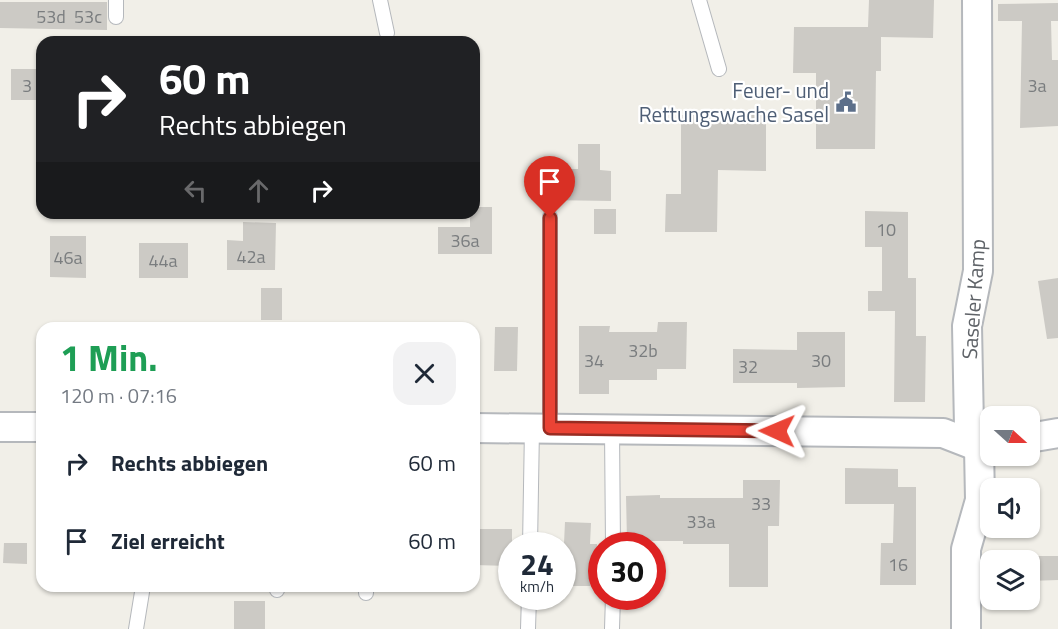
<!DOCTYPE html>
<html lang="de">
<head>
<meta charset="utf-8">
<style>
  body { margin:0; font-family:"Titillium Web",sans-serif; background:#f2f2f3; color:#1f2937; height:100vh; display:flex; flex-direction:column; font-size:22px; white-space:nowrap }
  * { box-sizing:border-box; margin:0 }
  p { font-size:20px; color:#747a83 }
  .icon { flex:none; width:33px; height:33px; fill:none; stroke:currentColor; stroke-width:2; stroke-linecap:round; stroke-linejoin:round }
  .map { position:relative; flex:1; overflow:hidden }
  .drawer { position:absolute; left:36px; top:322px; width:444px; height:270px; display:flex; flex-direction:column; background:#fff; border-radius:18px; box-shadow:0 2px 4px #0004 }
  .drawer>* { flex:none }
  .hud { position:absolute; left:36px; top:36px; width:444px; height:183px; border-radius:18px; box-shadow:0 2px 4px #0004; background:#202124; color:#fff; overflow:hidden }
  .needle { width:39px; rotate:111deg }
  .tools { position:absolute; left:980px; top:406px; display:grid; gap:12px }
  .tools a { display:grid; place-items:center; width:60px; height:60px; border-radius:12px; background:#fff; box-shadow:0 2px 4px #0004; font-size:30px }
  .speed { position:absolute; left:498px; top:532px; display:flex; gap:12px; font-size:30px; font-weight:700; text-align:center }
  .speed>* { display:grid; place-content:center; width:78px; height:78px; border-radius:50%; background:#fff; box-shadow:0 2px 4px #0004; line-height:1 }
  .speed small { font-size:15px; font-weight:400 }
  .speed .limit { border:9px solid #d22; background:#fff; color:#111 }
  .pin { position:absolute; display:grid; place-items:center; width:51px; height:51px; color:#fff; margin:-62px -26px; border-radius:50% 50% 50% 0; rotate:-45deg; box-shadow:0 0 6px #0007 }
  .pin .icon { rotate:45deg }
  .me { position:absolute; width:66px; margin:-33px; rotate:271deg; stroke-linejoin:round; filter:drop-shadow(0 0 4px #0008) }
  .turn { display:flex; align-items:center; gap:21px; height:126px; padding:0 24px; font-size:27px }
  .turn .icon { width:78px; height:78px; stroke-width:2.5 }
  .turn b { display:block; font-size:42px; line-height:51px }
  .lanes { display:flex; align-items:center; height:57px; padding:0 24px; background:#0003; justify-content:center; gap:30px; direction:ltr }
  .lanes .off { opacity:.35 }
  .round { display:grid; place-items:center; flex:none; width:63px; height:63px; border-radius:18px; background:#f2f2f3 }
  .overview { display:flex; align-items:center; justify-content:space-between; height:102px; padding:0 24px }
  h1 { font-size:36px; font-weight:700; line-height:45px; color:#1e9e55 }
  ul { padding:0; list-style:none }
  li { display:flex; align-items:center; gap:18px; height:78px; padding:0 24px }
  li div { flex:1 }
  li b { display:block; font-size:22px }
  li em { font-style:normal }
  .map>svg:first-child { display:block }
</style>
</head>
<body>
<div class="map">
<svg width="1058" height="629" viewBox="0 0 1058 629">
  <rect width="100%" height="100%" fill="#f1efe8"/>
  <!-- building -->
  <g fill="#cccac5">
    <path d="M869,0h65l-1,38 -52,-1v34h-5l-1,78h-59v-76h-23l1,-46h74z"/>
    <path d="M0,2h107v28l-107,-2z"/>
    <path d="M1058,3v18h-7l1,39h6v66l-38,2 2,-107h-24v-17z"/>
    <rect x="11" y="69" width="31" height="31"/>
    <path d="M681,115h85v56l-48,-1 -1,62h-52l1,-38h15z"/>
    <path d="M578,144h22v26l11,1v30l-65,-1 1,-31h31z"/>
    <path d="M474,207h18v47h-54v-27h32v-14h4z"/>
    <rect x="594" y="209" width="22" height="25"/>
    <path d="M865,211l43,1v66h8v58h10l-1,66h-31l1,-91h-27v-20h14v-44h-17z"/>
    <path d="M243,222l33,1 -1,47h-48v-30l16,1z"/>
    <path d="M50,236h36v42l-36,-1z"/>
    <rect x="139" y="243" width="49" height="35"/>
    <path d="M1058,278v60l-11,1 -9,-58z"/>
    <rect x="261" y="288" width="21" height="32"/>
    <path d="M658,322h29l-1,47h-29v11h-48v14h-30v-68h31l-1,6h48z"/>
    <path d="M495,327h23l-1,44h-23z"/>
    <path d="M797,332h48v55l-48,1v-5h-64v-34l64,1z"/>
    <path d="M845,468l53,1v18h18v98h-36l1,-42h12l1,-39h-49z"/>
    <path d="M743,480h37l-1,46h-11v61h-39v-43h-46v-3h-56l-1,-45 34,-1v3h83z"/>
    <path d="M565,522l26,1 -1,21h7v22h-7v20h-28z"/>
    <path d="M474,529h38v37l-38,-1z"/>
    <path d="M4,543h23v21l-24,-1z"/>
    <path d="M1029,556h29v24l-29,1z"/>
    <rect x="234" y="601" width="31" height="28"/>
  </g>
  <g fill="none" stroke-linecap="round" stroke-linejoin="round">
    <!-- service casing -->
    <g stroke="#b5b8bc" stroke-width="16">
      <g id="service">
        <path d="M380,0l7,33"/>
        <path d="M699,0l20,69"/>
        <path d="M116,17v-17"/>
        <path d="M550,217v211"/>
        <path d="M612,429l1,117"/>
        <path d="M530,546l2,-118"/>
        <path d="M277,590v-4"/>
        <path d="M366,593v-7"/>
        <path d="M136,629l7,-43"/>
        <path d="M528,629l1,-32"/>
        <path d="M612,629l1,-32"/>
      </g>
    </g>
    <!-- minor casing -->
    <g stroke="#b5b8bc" stroke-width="32">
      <g id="minor">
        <path d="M0,427h42"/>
        <path d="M474,428l469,5 36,14 9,-2"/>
        <path d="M1029,438l29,-5"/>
        <path d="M966,629v-80l14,-49 -1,-53 -10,-20 -2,-101 11,-55 -1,-271"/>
      </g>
    </g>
    <!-- service -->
    <use href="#service" stroke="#fff" stroke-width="14"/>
    <!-- minor -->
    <use href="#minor" stroke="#fff" stroke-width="28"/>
  </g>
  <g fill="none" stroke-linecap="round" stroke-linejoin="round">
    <!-- route casing -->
    <g stroke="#982c22" stroke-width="15">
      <path id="route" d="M550,218v210l227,3"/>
    </g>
    <!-- route -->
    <use href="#route" stroke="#ea4335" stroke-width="10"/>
  </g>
  <!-- icons -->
  <defs>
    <g id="civic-bare" transform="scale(1.62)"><path d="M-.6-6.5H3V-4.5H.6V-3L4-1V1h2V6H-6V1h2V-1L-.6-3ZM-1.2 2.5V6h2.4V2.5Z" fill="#5c6f8a" stroke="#fff" stroke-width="2.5" paint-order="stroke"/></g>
  </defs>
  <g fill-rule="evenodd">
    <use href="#civic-bare" x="846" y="102"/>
  </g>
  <g text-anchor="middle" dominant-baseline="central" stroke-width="4.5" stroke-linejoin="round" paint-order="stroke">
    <!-- number labels -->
    <g font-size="18" fill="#7a7d7f">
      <text x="51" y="16">53d</text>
      <text x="88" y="16">53c</text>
      <text x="27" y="85">3</text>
      <text x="1037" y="85">3a</text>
      <text x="886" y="229">10</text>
      <text x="465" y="240">36a</text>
      <text x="251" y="256">42a</text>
      <text x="68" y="257">46a</text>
      <text x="163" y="260">44a</text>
      <text x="643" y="350">32b</text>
      <text x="594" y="360">34</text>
      <text x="821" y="360">30</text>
      <text x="748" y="366">32</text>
      <text x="761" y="503">33</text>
      <text x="701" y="521">33a</text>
      <text x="898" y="564">16</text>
    </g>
    <!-- service labels -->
    <g font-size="21" fill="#4e5e75" stroke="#fff" text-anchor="end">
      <text x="829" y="90">Feuer- und<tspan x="829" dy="24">Rettungswache Sasel</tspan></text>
    </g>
    <!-- street labels -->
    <g font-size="21" fill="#5f6368" stroke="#fff">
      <text transform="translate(973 299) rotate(-86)">Saseler Kamp</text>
    </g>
  </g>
</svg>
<div class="tools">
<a><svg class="needle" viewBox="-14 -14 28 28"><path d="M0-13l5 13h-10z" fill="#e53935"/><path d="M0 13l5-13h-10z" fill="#747a83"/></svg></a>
<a><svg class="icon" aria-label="sound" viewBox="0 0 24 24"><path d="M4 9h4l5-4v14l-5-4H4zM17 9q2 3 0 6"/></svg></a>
<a><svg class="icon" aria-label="layers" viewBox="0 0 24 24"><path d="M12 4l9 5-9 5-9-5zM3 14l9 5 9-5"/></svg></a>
</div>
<div class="speed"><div>24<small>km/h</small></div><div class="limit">30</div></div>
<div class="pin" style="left:550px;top:218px;background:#d93025"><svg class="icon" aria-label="arrive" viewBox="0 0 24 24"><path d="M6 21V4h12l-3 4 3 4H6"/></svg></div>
<svg class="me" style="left:777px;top:431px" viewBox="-20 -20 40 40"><path d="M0-17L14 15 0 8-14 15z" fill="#ea4335" stroke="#fff" stroke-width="4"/></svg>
<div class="hud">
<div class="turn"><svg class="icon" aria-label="right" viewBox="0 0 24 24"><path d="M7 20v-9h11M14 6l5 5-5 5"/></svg><div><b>60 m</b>Rechts abbiegen</div></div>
<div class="lanes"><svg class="icon off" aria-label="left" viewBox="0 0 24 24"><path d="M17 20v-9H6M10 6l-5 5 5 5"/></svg><svg class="icon off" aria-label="ahead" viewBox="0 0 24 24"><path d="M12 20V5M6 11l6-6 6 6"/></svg><svg class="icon" aria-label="right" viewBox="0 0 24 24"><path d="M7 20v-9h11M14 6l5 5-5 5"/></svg></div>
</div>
<section class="drawer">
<div class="overview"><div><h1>1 Min.</h1><p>120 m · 07:16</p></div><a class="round"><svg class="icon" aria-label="close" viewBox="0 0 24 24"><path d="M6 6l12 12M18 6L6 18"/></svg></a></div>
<ul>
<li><svg class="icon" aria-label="right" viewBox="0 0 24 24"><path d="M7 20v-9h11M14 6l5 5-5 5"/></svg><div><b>Rechts abbiegen</b></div><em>60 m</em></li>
<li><svg class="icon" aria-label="arrive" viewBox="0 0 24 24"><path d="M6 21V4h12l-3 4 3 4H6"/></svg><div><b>Ziel erreicht</b></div><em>60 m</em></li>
</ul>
</section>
</div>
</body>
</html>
